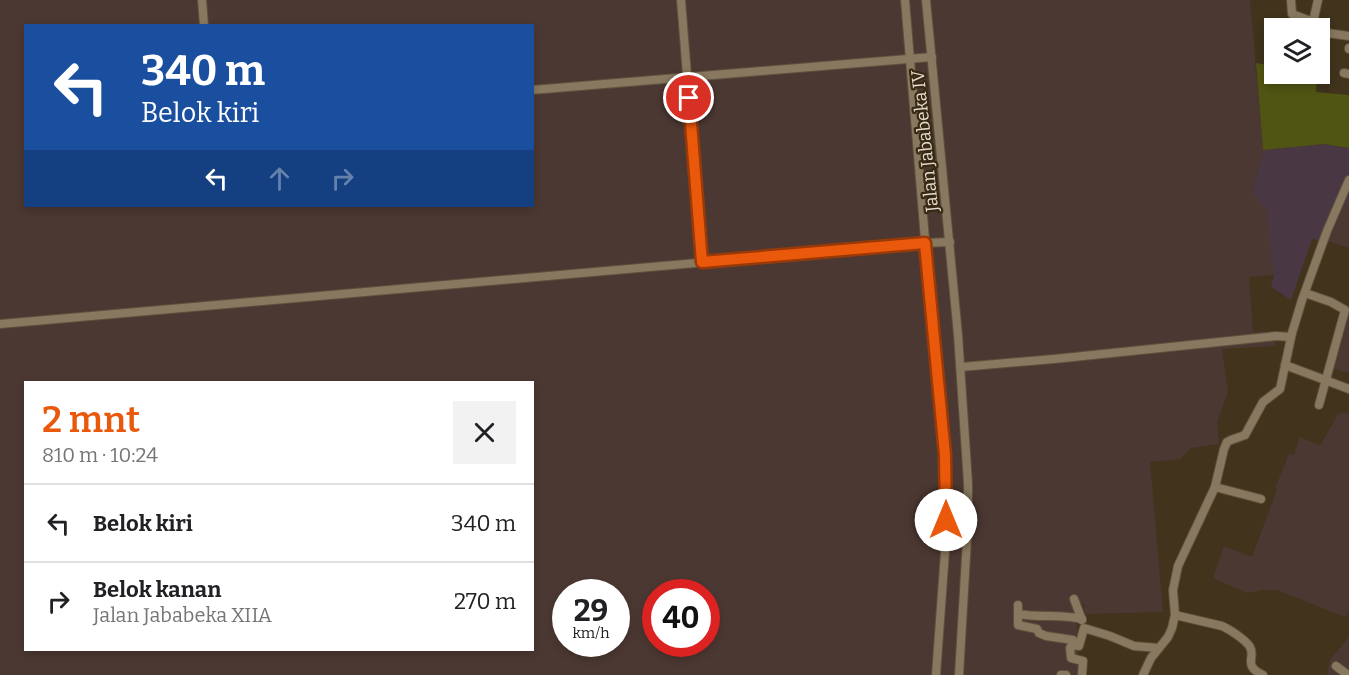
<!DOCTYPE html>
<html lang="id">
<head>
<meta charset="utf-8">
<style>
  body { margin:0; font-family:Bitter,serif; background:#f2f2f2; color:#202124; height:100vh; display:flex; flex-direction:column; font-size:22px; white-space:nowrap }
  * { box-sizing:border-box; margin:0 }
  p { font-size:20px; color:#757577 }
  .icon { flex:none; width:33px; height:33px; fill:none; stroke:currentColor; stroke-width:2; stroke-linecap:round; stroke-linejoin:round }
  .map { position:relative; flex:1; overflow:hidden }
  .sheet { position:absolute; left:24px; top:381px; width:510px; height:270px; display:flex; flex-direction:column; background:#fff; border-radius:0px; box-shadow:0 3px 9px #0003 }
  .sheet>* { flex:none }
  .hud { position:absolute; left:24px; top:24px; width:510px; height:183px; border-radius:0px; box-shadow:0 3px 9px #0003; background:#1a4fa0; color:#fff; overflow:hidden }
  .fabs { position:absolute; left:1264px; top:18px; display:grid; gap:12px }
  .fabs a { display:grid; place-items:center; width:66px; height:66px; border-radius:0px; background:#fff; box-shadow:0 3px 9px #0003; font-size:30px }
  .speed { position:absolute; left:552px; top:579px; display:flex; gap:12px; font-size:30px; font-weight:700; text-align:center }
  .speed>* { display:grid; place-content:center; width:78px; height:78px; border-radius:50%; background:#fff; box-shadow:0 3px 9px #0003; line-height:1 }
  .speed small { font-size:15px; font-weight:400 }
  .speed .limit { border:9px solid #d22; background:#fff; color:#111 }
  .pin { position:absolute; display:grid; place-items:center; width:51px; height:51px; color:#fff; margin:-26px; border:3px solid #fff; border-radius:50%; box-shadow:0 2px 6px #0007 }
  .me { position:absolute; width:66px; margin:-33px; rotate:0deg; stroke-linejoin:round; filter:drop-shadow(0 0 4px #0008) }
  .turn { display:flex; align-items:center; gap:21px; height:126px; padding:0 18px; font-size:27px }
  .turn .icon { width:78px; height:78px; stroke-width:2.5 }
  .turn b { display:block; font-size:42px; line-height:51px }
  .lanes { display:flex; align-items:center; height:57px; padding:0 18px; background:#0003; justify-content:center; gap:30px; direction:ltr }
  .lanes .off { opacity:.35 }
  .round { display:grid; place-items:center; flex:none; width:63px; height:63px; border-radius:0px; background:#f2f2f2 }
  .overview { display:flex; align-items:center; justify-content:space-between; height:102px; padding:0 18px }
  h1 { font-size:36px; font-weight:600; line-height:45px; color:#ea580c }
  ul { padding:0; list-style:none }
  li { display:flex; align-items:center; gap:18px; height:78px; padding:0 18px; border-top:2px solid #e0e0e0 }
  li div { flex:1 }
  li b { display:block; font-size:22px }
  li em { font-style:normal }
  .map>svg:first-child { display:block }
</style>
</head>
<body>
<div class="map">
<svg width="1349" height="675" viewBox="0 0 1349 675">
  <rect width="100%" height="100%" fill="#41331c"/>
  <!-- commercial -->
  <path fill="#493843" d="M1324,144l25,4v58l-7,-2 -14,37 -16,-2 -21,61 -20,-13 3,-12 -22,-82 11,-43z"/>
  <!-- industrial -->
  <g fill="#4c3832" fill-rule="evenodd">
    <path d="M0,0h1250l13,150 -11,43 15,18 7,64 -25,2 4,55 24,-1 -2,15 -53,3 6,43 -11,30 2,22 -28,4 -11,11 -30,3 13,150 -78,2 -1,-10 -9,-1 5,72h-1080zM26,26h506v180h-506zM26,382h506v268h-506zM566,592h50v52h-50zM656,592h50v52h-50z"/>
    <path d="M1342,204l7,2v42l-21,-7z"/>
    <path d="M1349,306v67l-19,-5z"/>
    <path d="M1347,412l2,2v196l-4,7 -68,-27h-15l-15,3 -34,-15 11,-32 28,11 25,-67 -1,-4 13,-32 5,1 6,-18 20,9 18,-32z"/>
    <path d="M1349,637v38h-22l3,-15z"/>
  </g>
  <!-- green -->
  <path fill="#505513" d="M1256,63l19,3v8h42l-1,18 33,3v53l-25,-4 -61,6z"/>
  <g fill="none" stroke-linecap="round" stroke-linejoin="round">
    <!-- minor casing -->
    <g stroke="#5d513d" stroke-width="10">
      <g id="minor">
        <path d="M202,0l2,26"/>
        <path d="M681,0l21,262"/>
        <path d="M905,0l24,287 16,168 1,30 -1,67 -9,123"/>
        <path d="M926,0l32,335 10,148v40l-9,152"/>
        <path d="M1291,0l1,14 21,8"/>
        <path d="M1314,28l-1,-6 5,-22"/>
        <path d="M1320,32l29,4"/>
        <path d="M1349,49v-1"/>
        <path d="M1344,73l5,1"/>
        <path d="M532,90l400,-33"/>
        <path d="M1305,293l26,9 14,8 -26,95"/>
        <path d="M0,324l925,-81 25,-1"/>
        <path d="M1285,365l64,24"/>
        <path d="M961,367l93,-8 222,-23 15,1"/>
        <path d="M1215,487l46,12"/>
        <path d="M1074,599l8,21"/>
        <path d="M1018,605v20l19,4 2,4 7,3 27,4 -1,5"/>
        <path d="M1018,614c21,4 43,0 64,5"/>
        <path d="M1175,615l47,11c7,3 24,14 28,21 6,11 -8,18 13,28"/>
        <path d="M1336,666l12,9"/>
        <path d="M1061,675h5"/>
        <path d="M1082,675l1,-14 -12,-3 -1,-10 2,-3 7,1 5,-18 26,8 24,10 24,2"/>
        <path d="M1143,675l8,-17 17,-21 4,-9 3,-13 -2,-25 5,-24 37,-79 9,-38 3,-7 4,-2 14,-5 18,-33 17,-13 12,-56 10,-33 25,-69 22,-51"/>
      </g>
    </g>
    <!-- minor -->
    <use href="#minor" stroke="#88785f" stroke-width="8"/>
  </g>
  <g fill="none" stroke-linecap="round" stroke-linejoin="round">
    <!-- route casing -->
    <g stroke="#983908" stroke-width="15">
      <path id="route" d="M689,98l13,164 223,-19 20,212 1,65"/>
    </g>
    <!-- route -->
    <use href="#route" stroke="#ea580c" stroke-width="10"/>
  </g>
  <g text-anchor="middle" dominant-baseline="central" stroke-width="4.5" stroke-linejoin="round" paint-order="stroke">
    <!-- street labels -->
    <g font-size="18" fill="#e4dbce" stroke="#372912">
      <text transform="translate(925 141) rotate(-96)">Jalan Jababeka IV</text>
    </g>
  </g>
</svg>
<div class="fabs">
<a><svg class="icon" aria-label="layers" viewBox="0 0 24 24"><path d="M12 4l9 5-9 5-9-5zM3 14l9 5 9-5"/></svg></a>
</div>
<div class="speed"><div>29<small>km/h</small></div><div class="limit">40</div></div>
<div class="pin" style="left:689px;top:98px;background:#d93025"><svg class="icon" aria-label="arrive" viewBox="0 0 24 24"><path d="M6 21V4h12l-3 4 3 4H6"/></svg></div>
<svg class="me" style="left:946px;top:520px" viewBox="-20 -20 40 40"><circle r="19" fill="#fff"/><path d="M0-13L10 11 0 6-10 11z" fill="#ea580c"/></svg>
<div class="hud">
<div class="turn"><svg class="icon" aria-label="left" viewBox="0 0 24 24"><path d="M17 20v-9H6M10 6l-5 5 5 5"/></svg><div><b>340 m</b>Belok kiri</div></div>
<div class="lanes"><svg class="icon" aria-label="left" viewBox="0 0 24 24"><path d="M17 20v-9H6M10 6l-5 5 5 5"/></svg><svg class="icon off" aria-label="ahead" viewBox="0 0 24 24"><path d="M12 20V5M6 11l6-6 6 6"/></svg><svg class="icon off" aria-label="right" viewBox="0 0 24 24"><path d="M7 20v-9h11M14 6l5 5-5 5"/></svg></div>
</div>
<section class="sheet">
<div class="overview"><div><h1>2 mnt</h1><p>810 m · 10:24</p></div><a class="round"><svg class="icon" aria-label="close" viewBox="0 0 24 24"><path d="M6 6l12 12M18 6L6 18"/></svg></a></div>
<ul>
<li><svg class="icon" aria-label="left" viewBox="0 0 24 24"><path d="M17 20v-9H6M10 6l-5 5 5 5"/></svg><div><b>Belok kiri</b></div><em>340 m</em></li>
<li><svg class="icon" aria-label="right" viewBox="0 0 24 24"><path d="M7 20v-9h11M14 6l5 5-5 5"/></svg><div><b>Belok kanan</b><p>Jalan Jababeka XIIA</p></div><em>270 m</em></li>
</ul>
</section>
</div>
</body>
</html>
